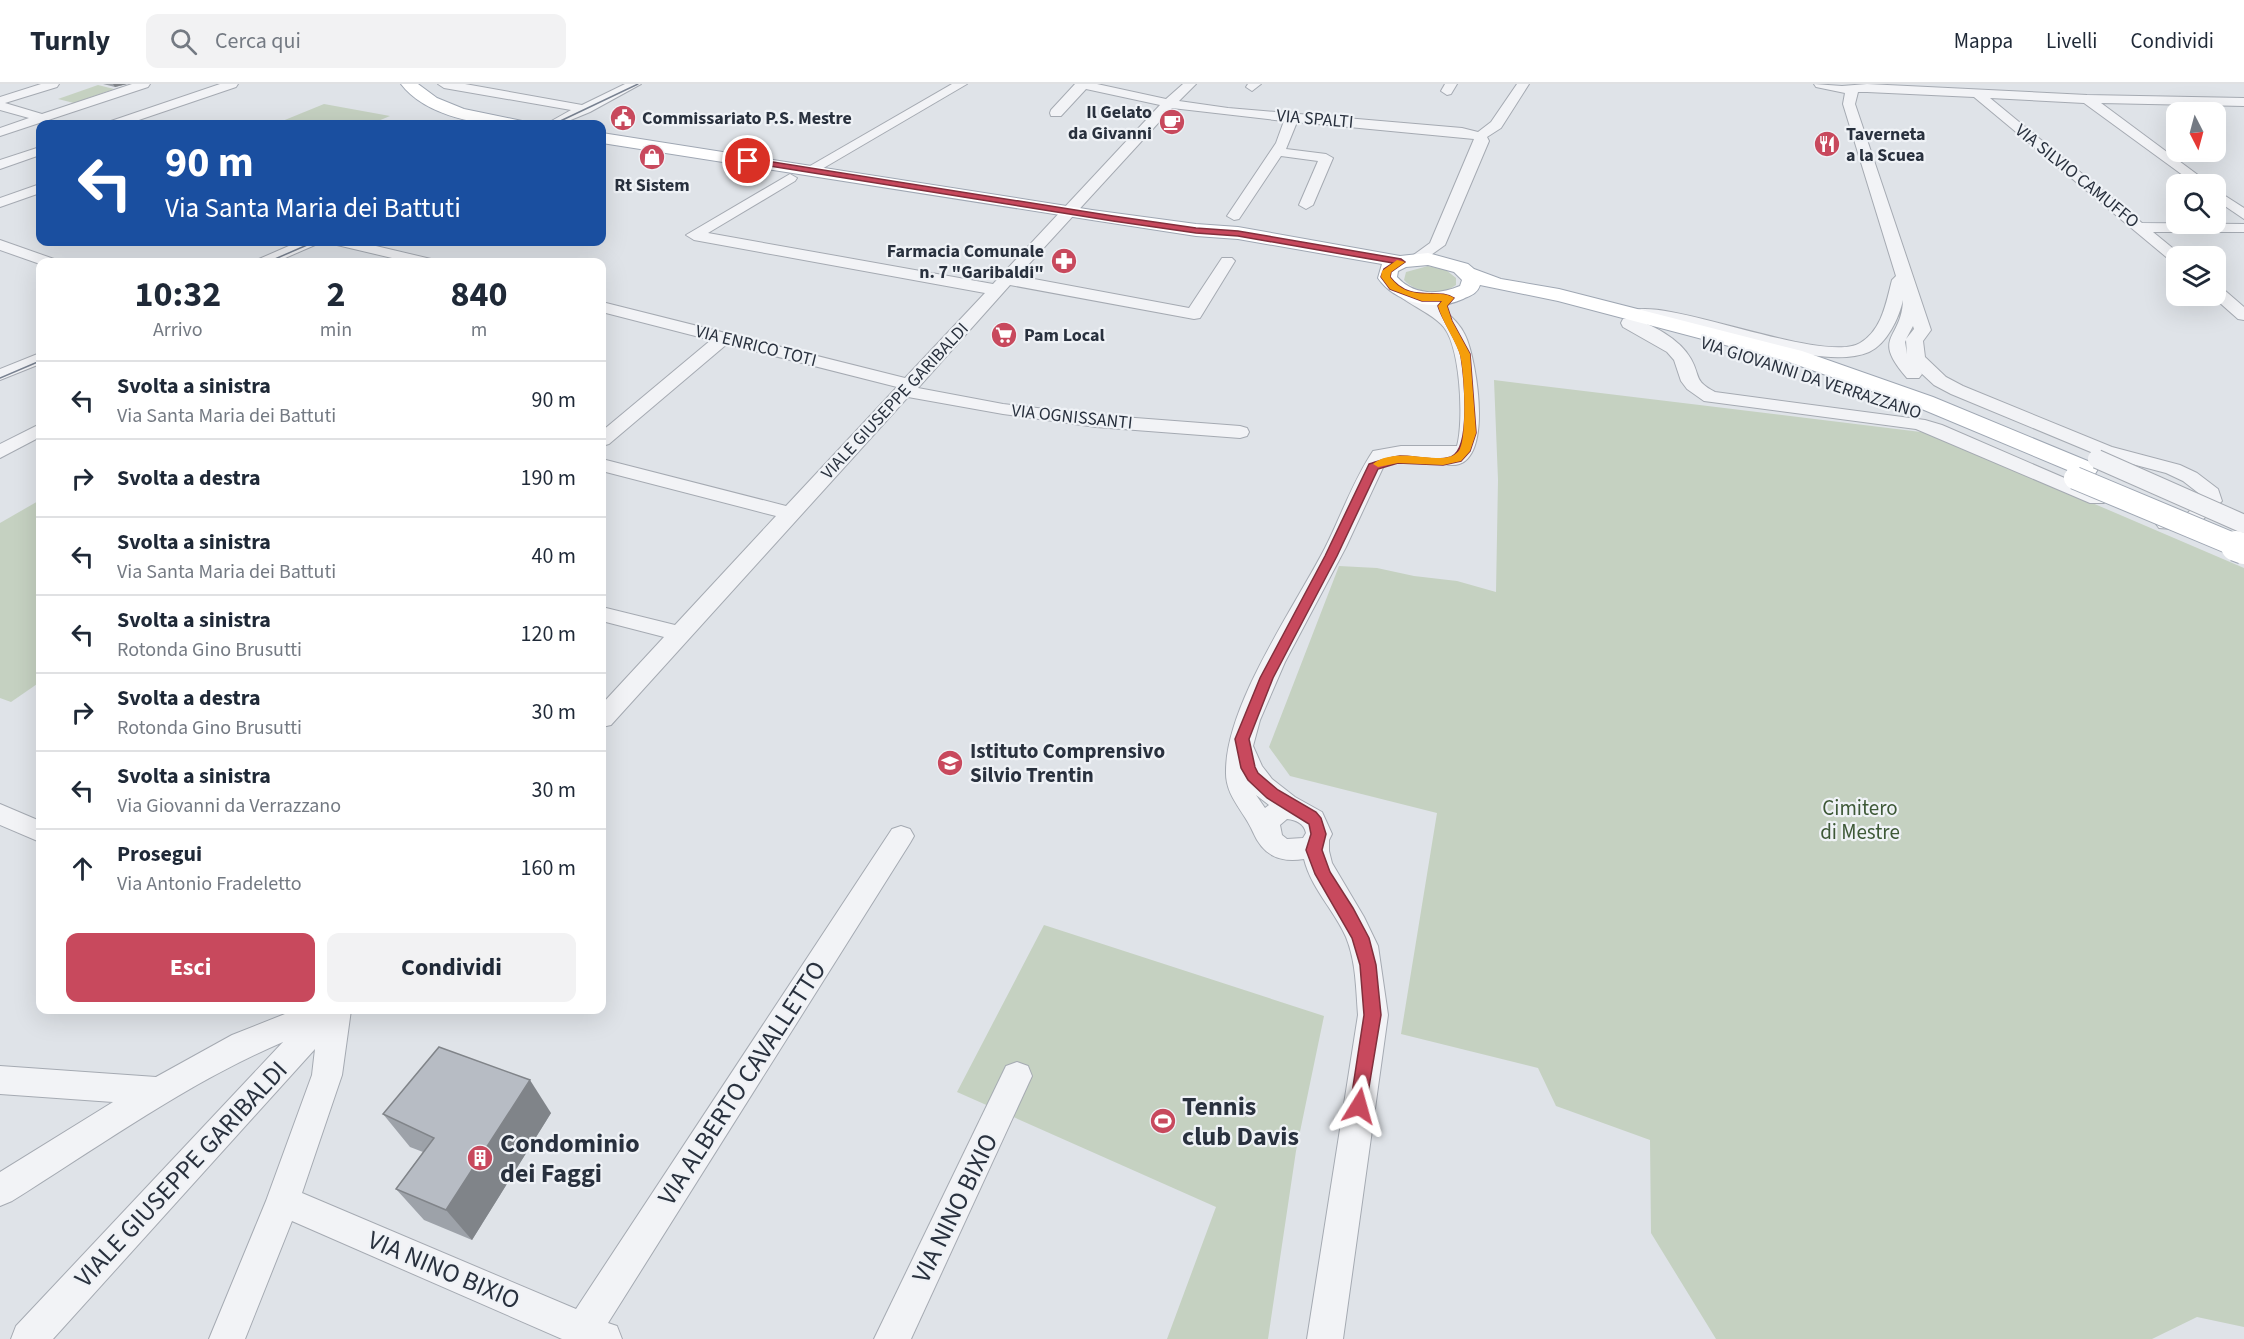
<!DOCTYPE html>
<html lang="it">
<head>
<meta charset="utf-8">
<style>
  body { margin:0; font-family:"Source Sans 3",sans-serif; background:#f2f2f3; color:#1f2937; height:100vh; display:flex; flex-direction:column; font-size:22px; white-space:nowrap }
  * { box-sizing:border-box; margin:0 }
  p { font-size:20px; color:#747a83 }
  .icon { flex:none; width:33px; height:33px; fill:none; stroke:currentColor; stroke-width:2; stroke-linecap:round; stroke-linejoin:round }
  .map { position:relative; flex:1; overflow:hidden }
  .drawer { position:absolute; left:36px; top:174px; width:570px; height:756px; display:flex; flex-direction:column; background:#fff; border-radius:12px; box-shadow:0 6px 24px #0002 }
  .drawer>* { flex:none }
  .banner { position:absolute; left:36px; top:36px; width:570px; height:126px; border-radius:12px; box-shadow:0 6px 24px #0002; background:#1a4fa0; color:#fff; overflow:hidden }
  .needle { width:39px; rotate:174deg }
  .fabs { position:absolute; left:2166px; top:18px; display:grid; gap:12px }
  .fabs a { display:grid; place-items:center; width:60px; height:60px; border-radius:12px; background:#fff; box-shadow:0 6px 24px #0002; font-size:30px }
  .pin { position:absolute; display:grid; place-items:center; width:51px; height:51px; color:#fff; margin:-26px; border:3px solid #fff; border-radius:50%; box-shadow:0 2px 6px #0007 }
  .me { position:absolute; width:66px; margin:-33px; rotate:8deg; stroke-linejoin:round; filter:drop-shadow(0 0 4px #0008) }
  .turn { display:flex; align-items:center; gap:21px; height:126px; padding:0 30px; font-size:27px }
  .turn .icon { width:78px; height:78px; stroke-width:2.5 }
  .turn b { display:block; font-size:42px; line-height:51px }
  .eta { display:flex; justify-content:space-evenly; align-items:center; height:102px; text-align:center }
  .eta b { font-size:36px; font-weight:700; line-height:42px }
  .action { display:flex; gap:12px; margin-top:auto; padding:12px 30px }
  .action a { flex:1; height:69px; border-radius:12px; background:#c8495d; color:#fff; font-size:24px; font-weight:700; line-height:69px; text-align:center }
  .action a+a { background:#f2f2f3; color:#1f2937 }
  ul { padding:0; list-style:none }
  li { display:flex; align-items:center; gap:18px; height:78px; padding:0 30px; border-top:2px solid #e0e1e3 }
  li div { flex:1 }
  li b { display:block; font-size:22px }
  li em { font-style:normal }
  header { display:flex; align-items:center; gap:36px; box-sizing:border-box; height:84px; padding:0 30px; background:#fff; border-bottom:2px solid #e0e1e3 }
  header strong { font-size:28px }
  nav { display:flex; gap:33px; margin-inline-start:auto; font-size:21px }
  .search { width:420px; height:54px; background:#f2f2f3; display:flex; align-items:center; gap:15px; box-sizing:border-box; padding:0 21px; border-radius:12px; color:#747a83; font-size:22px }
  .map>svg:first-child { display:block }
</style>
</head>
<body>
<header>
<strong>Turnly</strong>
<div class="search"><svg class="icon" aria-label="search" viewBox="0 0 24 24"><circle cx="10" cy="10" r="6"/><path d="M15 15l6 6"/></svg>Cerca qui</div>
<nav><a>Mappa</a><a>Livelli</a><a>Condividi</a></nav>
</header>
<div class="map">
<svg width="2244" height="1255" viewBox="0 0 2244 1255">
  <rect width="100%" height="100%" fill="#dfe3e8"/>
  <!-- green -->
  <g fill="#c5d1c1">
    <path d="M98,1l16,4 -40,14 -16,-4z"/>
    <path d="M324,20l66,12 -19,8h-96z"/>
    <path d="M1428,182l18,4 10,8v7c-14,11 -41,8 -52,-5l2,-8z"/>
    <path d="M1494,296l435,53 315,135v759l-47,-10 -45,22h-436l-65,-106 -1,-93 -94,-34 -18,-38 -137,-34 36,-221 -147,-37 -21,-29 70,-181 38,2 37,8 43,5 39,11 2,-112z"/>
    <path d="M40,416v182l-29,20 -11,-4v-175z"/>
    <path d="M1044,841l280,91 -28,135 -28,188h-101l49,-132 -259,-115z"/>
  </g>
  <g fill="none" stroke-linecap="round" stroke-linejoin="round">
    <!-- minor casing -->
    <g stroke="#a5aab2" stroke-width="2">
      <g id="minor">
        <path d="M41,0h18l-2,3 -52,16 37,11 90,-30h18l-2,3 -148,49v-8l29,-10 -29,-8v-13z"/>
        <path d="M220,0h18l-2,3 -109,37h-17l1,-3z"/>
        <path d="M438,0h27l117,21 43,-21h16l-51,28 -29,12h-15l25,-14 -127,-22z"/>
        <path d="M952,0h15l-152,89h-10l-2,-3z"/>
        <path d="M1075,0h22l69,15 17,-15h13l-17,17 49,7 234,20 16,4 13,-10 26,-38h12l-28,44 -14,9 2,4 -44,104 -24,17 -5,2 -8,-5 22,-16 44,-104 -177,-17 -11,27 40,5 7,4 -20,47 -7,4 -7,-4 19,-44 -37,-5 -42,63 -5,1 -7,-4 49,-73 8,-22 -112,-13 -154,168 171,32 33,-50h10l3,3 -35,57 -6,1 -184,-34 -92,103 85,16 93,11 144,11 7,2 2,4 -2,4 -7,2 -144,-11 -93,-13 -95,-17 -297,328 -9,2v-23l62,-67 -62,-16v-14l73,18 101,-109 -174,-45v-12l184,47 111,-119 -170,-43 -118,100 -7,2v-15l109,-91 -109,-28v-10l303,76 80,-85 -291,-53 -8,-5 104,-61 7,4 -2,3 -87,52 285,51 167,-179 -74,-16 -25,27h-10l-1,-3 1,-3z"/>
        <path d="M1248,0h13l-9,7 -6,-4z"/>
        <path d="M1445,0h12l-6,10 -4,1 -6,-4z"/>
        <path d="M1814,0l28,2 25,-2 220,11 157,3v8l-143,-3 109,81h-15l-111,-81 -94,-5 152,125 102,1v8h-91l28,23 2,1h-7v7l-5,-2 -197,-164 -107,-5h-9l-3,12 76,226 -8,11 2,16 21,20 17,9 149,61 68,18 17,8 21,16 4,12 -28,27 -7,2 -28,-2 -3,-4 3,-4 23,-2 20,-18 -1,-5 -18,-14 -17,-8 -68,-18 -147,-61 -17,-9 -14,-13 2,2 -3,4h-12c-37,-42 -5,-38 -4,-78 -4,18 -16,44 -34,52 -45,19 -136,-19 -184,-28 -18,-3 -37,-2 -55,-6l-2,-4c19,-25 194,52 232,29 22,-13 26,-40 32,-63l4,-4 -53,-172 2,-11 -29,-6zM1913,242l1,3 -8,10zM1906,256l1,14 -2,-12z"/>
        <path d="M40,63v8l-40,14v-9z"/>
        <path d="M40,100v9l-40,14v-9z"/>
        <path d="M2216,106l28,18v11l-28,-19z"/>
        <path d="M0,156l54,19 3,3 -17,2 -40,-14z"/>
        <path d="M298,158h20l-3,3 -39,17h-20l3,-3z"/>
        <path d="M334,158h25l72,17 3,3h-25l-72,-17z"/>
        <path d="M2216,202l6,2 22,19v13l-6,-1 -26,-23h4z"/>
        <path d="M1408,206c19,5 49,27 57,45 12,24 32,142 -20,129l-3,-4 2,-2 -57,1 -41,88 -61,115 -25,58 -7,26 9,20 10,13 23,18 27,15 10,22 -3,6v11l3,12 32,54 14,29 10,69 -45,324h-36l51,-324c-2,-26 -2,-54 -12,-78 -12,-27 -35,-49 -42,-78 -25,4 -41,-4 -51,-27 -9,-21 -28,-36 -27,-61 0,-66 68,-163 99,-223 16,-32 28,-67 48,-97l28,-5h56c7,-24 4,-104 -16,-122 -10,-10 -26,-17 -39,-26l-2,-3 2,-3zM1256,711l13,10 -4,3zM1287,735c9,1 17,4 19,14l-3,5 -16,1 -5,-4 -2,-10z"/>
        <path d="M1629,234c22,5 51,21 62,41 10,18 2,21 24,33l210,28 17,5 162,70 3,4 -3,4h-14l-174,-74 -212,-28 -17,-12 -6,-8 -7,-21 -7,-8 -44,-25 -2,-4 2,-4z"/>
        <path d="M40,269v11l-40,16v-11z"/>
        <path d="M40,340v13l-40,21v-14z"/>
        <path d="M0,720l40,17v21l-40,-17z"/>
        <path d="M901,742l9,3 4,7 -4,7 -302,480 9,3 5,13h-60l-270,-118 -47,118h-36l57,-138 46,-126 3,-26 -262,290h-42l5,-13 267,-284c-96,41 -183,104 -271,159l-12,5v-34l113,-70 -113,-8v-28l156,11 76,-42 63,-25h56l-9,65 -40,118 274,116 316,-480z"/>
        <path d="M1017,978l11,4 4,10 -121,263h-37l132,-273z"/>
      </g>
    </g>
    <!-- major casing -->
    <g stroke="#9fa7b3" stroke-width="2">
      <g id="major">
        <path d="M401,0h17l19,14 27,11 58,12 2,3c-38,4 -98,-7 -123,-40z"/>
        <path d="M602,49l490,77 104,14 42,3 162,29 28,-3 40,11 6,5 27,10 58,10 243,62 131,46 162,67 3,5 -3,5 -9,2 -9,-2 -160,-67 -131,-46 -228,-60 -78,-16c-3,9 -9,10 -17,14 -28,13 -68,4 -85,-21l4,-14 -144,-25 -42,-3 -104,-16 -490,-77zM1428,181l26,7 8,8 -2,6c-21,9 -46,10 -63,-9l1,-6 8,-4z"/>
      </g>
    </g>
    <!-- minor -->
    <use href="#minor" fill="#f2f3f6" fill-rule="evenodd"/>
    <!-- major -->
    <use href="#major" fill="#fff" fill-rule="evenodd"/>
    <!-- tram -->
    <g stroke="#798291" stroke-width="1.5">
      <path d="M554,40l84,-40"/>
      <path d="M268,178l46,-20"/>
      <path d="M0,294l40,-17"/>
    </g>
    <!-- minor-bridge casing -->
    <g stroke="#a5aab2" stroke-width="20" stroke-linecap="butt">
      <path id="minor-bridge" d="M2097,375l147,65"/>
    </g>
    <!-- major-bridge-far1 casing -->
    <g stroke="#9fa7b3" stroke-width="24" stroke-linecap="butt">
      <path id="major-bridge-far1" d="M2075,394l165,69"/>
    </g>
    <!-- major-bridge casing -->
    <g stroke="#9fa7b3" stroke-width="32" stroke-linecap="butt">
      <path id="major-bridge" d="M2236,462l8,3"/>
    </g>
    <!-- minor-bridge -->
    <use href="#minor-bridge" stroke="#f2f3f6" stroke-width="18"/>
    <!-- major-bridge-far1 -->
    <use href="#major-bridge-far1" stroke="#fff" stroke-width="22"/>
    <!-- major-bridge -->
    <use href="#major-bridge" stroke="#fff" stroke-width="30"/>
  </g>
  <!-- wall -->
  <g fill="#9da2a9">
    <path d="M103,0h24l-12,3z"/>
    <path d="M551,1029l-79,127 -48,-20 -28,-31 27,-37 -13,-5 -27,-33z"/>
  </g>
  <!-- shaded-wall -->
  <g fill="#808489">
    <path d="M113,0h14l-12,3z"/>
    <path d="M530,996l21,33 -79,127 -26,-30z"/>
  </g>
  <!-- building -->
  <path fill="#b7bcc4" stroke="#808489" stroke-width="1.5" d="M439,963l91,33 -84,130 -50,-21 38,-51 -51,-24z"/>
  <!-- route -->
  <path fill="#c8495d" stroke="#822f3c" stroke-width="1.5" d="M748,74l365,58 83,12 42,3 163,28 4,3 -14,10 -1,5c20,27 48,10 64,21l-7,8 5,15 18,33 6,79 -6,18 -9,10 -18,4 -45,-2 -20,6 -41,87 -64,122 -24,61 6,28 3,6 20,17 38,22 5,6 5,16 -4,16 8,22 23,36 16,30 7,27 5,50 -16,96 -6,3 -6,-3 -3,-5 14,-91 -4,-50 -8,-27 -37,-64 -9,-24 5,-16 -2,-10 -42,-26 -19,-18 -7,-12 -6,-29 25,-61 65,-122 44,-92c10,-3 21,-7 31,-8 16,0 36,6 51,1 21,-8 13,-82 10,-101 -3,-15 -18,-34 -23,-50l4,-5h-20l-32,-12 -9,-12 3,-8 9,-6 -155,-27 -42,-3 -83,-12 -368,-59v-3z"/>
  <!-- slow -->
  <path fill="#f59e0b" d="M1397,176l8,2 -14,10 -1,5c20,27 48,10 64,21l-7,8 5,15 18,33 6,79 -6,18 -9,10 -18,4 -45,-2 -20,4 -5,-3c16,-14 47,-6 67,-6 8,0 16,-2 20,-9 7,-13 5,-83 -1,-97 -6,-16 -16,-29 -21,-46l4,-5h-20l-32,-12 -9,-12 1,-6z"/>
  <!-- icons -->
  <defs>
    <g id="civic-disc" transform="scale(1.35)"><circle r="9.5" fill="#c8495d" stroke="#eff2f6"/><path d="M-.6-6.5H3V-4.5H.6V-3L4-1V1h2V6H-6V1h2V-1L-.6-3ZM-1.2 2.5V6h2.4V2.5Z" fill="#fff"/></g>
    <g id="cafe-disc" transform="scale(1.35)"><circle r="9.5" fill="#c8495d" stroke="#eff2f6"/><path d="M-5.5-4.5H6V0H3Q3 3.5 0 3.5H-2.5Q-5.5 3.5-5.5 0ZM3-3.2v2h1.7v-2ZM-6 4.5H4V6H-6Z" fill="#fff"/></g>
    <g id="restaurant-disc" transform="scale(1.35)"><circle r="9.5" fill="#c8495d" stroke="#eff2f6"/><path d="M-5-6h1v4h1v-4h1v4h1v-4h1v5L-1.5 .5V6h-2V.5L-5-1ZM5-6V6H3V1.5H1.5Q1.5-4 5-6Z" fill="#fff"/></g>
    <g id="shop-disc" transform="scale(1.35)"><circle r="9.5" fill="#c8495d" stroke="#eff2f6"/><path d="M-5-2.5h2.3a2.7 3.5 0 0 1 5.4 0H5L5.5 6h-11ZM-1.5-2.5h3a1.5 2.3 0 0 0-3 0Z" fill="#fff"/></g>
    <g id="pharmacy-disc" transform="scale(1.35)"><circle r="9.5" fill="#c8495d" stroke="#eff2f6"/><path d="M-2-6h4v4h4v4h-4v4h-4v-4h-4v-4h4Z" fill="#fff"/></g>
    <g id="supermarket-disc" transform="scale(1.35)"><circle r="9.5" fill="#c8495d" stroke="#eff2f6"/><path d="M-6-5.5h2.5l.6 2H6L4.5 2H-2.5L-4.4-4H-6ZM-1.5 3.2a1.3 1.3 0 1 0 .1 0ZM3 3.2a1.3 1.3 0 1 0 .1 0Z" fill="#fff"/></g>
    <g id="school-disc" transform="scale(1.35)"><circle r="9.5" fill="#c8495d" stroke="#eff2f6"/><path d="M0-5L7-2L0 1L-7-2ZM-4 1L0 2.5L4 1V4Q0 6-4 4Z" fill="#fff"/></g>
    <g id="stadium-disc" transform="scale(1.35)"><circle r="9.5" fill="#c8495d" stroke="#eff2f6"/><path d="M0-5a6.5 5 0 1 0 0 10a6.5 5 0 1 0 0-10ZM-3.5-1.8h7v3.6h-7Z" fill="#fff"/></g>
    <g id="building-disc" transform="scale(1.35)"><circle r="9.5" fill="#c8495d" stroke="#eff2f6"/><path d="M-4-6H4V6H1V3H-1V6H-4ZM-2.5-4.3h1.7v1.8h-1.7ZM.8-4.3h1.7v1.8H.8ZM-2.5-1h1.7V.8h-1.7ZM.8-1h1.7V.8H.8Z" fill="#fff"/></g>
  </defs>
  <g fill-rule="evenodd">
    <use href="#civic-disc" x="623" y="34"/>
    <use href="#cafe-disc" x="1172" y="38"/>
    <use href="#restaurant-disc" x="1827" y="60"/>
    <use href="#shop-disc" x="652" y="73"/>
    <use href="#pharmacy-disc" x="1064" y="177"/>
    <use href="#supermarket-disc" x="1004" y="251"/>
    <use href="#school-disc" x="950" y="679"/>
    <use href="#stadium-disc" x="1163" y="1037"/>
    <use href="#building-disc" x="480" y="1074"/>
  </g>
  <g text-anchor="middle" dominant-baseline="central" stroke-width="4.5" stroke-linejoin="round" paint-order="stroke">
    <!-- far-poi labels -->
    <g font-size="18" font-weight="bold" fill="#29313e" stroke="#eff2f6" text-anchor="start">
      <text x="1152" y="28" text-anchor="end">Il Gelato<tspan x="1152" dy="21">da Givanni</tspan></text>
      <text x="642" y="34">Commissariato P.S. Mestre</text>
      <text x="1846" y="50">Taverneta<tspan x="1846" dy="21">a la Scuea</tspan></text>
      <text x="652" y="101" text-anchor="middle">Rt Sistem</text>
      <text x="1044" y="167" text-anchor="end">Farmacia Comunale<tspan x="1044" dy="21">n. 7 "Garibaldi"</tspan></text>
      <text x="1024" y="251">Pam Local</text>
    </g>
    <!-- far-street labels -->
    <g font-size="18" fill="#29313e" stroke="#eff2f6">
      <text transform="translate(1315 35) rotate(5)">VIA SPALTI</text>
      <text transform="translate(2077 92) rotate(39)">VIA SILVIO CAMUFFO</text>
      <text transform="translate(756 262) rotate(14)">VIA ENRICO TOTI</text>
      <text transform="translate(1811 294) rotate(18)">VIA GIOVANNI DA VERRAZZANO</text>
      <text transform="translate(895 317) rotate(-47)">VIALE GIUSEPPE GARIBALDI</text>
      <text transform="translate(1072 333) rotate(6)">VIA OGNISSANTI</text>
    </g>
    <!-- poi labels -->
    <g font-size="21" font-weight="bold" fill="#29313e" stroke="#eff2f6" text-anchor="start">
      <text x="970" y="667">Istituto Comprensivo<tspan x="970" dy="24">Silvio Trentin</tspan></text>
    </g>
    <!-- park labels -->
    <g font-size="21" fill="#3e5937" stroke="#eff2f6">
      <text x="1860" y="724">Cimitero<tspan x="1860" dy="24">di Mestre</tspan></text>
    </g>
    <!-- near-street labels -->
    <g font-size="26" fill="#29313e" stroke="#eff2f6">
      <text transform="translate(742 999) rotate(-57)">VIA ALBERTO CAVALLETTO</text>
      <text transform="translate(181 1090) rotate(-47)">VIALE GIUSEPPE GARIBALDI</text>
      <text transform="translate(955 1124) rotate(-64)">VIA NINO BIXIO</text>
      <text transform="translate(444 1186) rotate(23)">VIA NINO BIXIO</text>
    </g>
    <!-- near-poi labels -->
    <g font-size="26" font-weight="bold" fill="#29313e" stroke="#eff2f6" text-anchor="start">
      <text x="1182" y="1022">Tennis<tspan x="1182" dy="30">club Davis</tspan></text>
      <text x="500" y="1059">Condominio<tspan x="500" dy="30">dei Faggi</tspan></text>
    </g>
  </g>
</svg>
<div class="fabs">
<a><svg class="needle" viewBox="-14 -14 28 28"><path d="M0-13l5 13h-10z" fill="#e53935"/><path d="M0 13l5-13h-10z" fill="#747a83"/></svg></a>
<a><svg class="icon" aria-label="search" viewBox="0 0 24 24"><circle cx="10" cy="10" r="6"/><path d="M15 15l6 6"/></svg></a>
<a><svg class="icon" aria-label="layers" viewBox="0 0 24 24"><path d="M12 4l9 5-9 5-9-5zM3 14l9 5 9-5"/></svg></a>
</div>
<div class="pin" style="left:748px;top:77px;background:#d93025"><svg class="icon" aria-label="arrive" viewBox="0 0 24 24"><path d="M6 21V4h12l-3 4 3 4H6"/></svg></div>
<svg class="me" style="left:1359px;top:1022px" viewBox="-20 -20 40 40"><path d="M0-17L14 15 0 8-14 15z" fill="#c8495d" stroke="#fff" stroke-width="4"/></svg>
<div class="banner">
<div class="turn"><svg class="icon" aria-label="left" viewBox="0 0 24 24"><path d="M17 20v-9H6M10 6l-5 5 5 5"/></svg><div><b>90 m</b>Via Santa Maria dei Battuti</div></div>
</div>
<section class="drawer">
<div class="eta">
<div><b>10:32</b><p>Arrivo</p></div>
<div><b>2</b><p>min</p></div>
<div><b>840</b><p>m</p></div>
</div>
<ul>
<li><svg class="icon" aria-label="left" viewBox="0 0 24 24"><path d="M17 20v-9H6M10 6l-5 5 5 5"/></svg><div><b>Svolta a sinistra</b><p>Via Santa Maria dei Battuti</p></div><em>90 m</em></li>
<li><svg class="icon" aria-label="right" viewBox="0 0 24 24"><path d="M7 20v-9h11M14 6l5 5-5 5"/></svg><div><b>Svolta a destra</b></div><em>190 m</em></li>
<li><svg class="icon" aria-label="left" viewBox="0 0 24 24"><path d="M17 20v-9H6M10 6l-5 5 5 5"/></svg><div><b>Svolta a sinistra</b><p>Via Santa Maria dei Battuti</p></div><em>40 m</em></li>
<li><svg class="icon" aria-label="left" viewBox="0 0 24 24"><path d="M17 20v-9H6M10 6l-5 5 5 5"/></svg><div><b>Svolta a sinistra</b><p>Rotonda Gino Brusutti</p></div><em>120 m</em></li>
<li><svg class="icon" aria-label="right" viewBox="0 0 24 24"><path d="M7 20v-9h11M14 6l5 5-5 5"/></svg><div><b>Svolta a destra</b><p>Rotonda Gino Brusutti</p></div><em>30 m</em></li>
<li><svg class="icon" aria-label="left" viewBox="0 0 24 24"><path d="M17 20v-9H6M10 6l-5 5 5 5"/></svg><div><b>Svolta a sinistra</b><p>Via Giovanni da Verrazzano</p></div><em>30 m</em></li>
<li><svg class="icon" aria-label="ahead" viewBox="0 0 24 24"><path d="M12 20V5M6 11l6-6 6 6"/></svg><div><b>Prosegui</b><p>Via Antonio Fradeletto</p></div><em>160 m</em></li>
</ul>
<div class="action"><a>Esci</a><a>Condividi</a></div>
</section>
</div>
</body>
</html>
